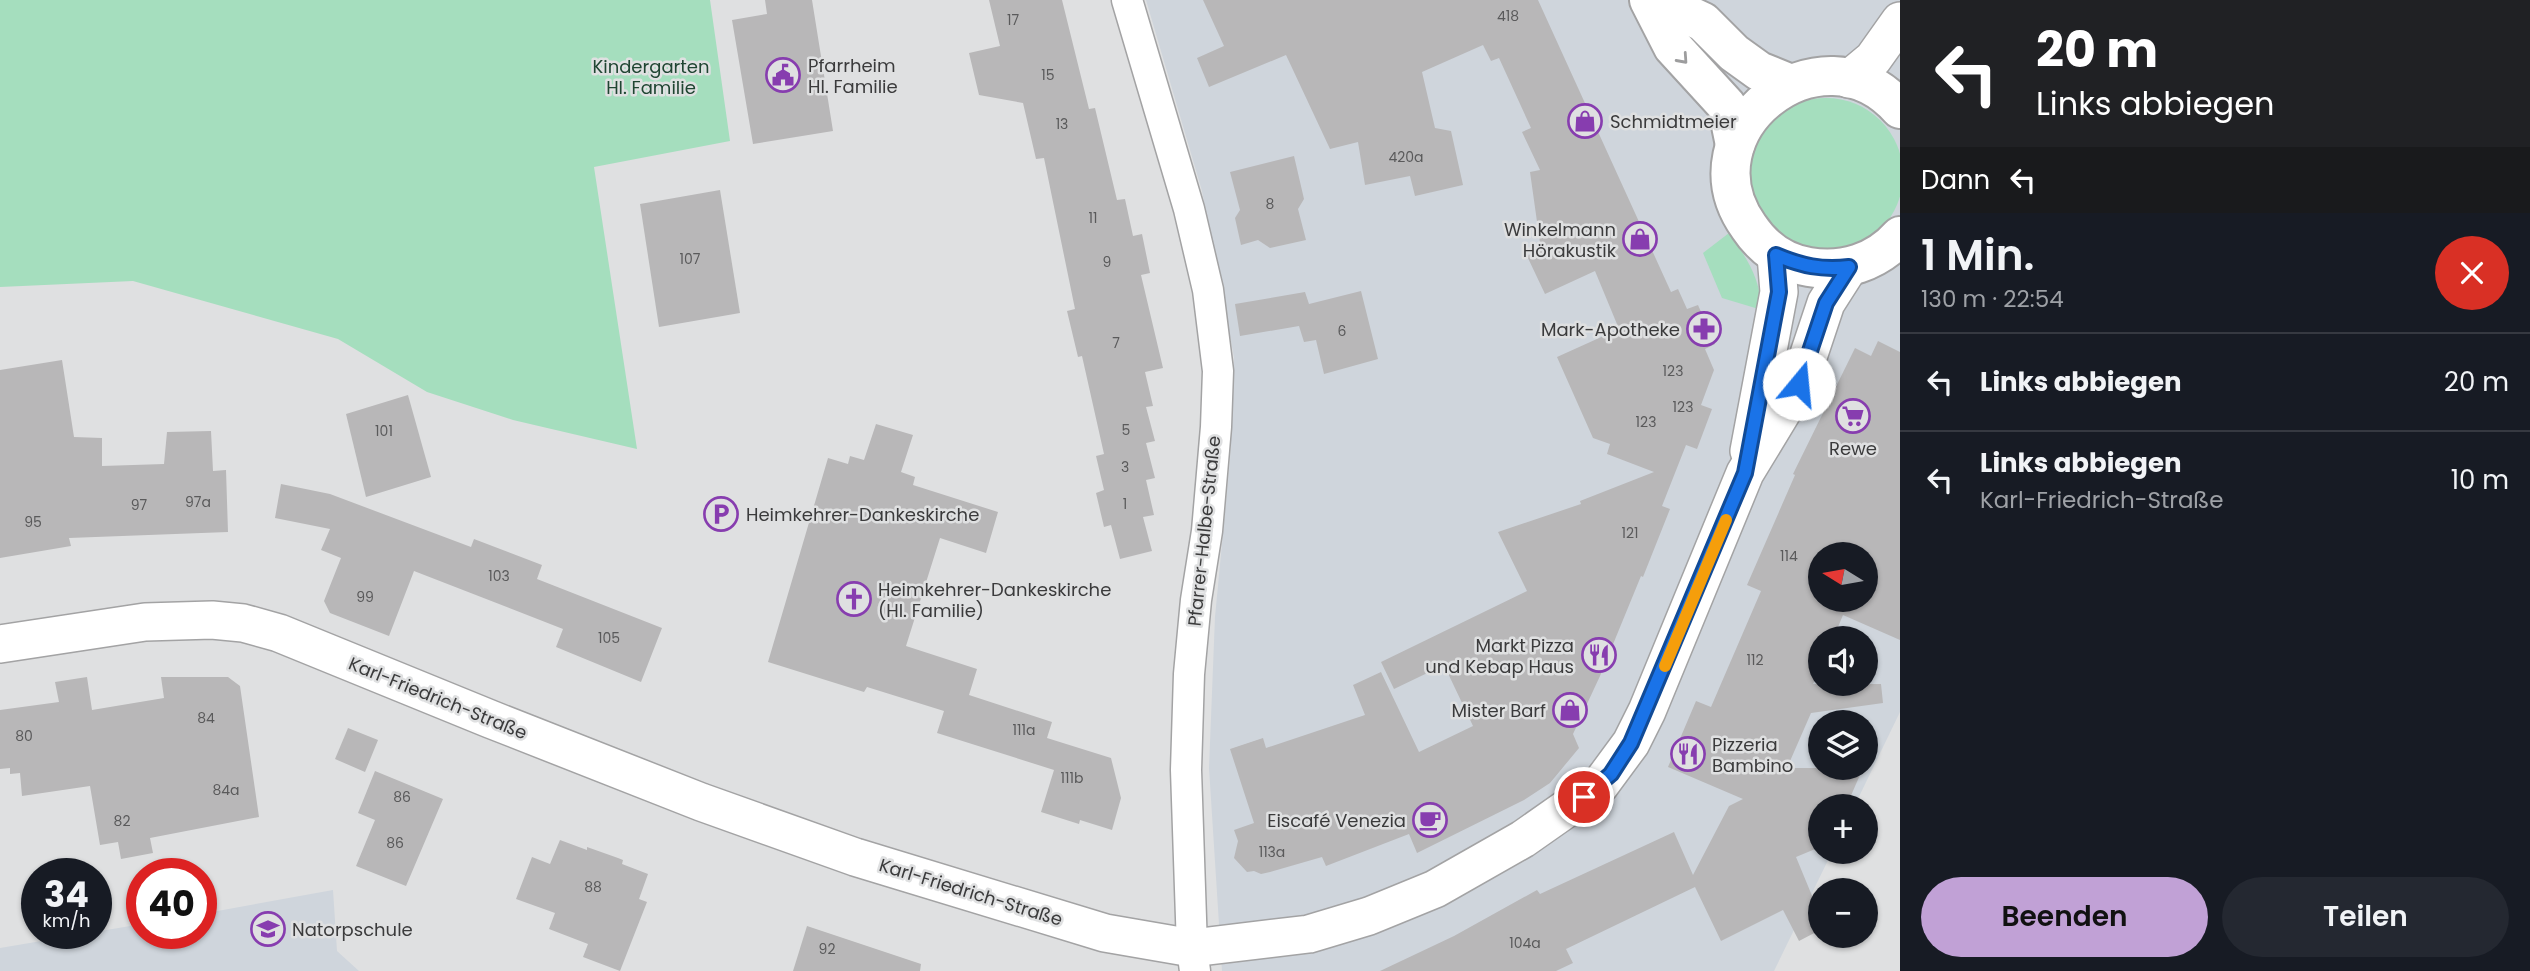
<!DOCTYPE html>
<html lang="de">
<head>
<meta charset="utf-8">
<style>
  body { margin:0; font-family:Poppins,sans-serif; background:#242831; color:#f1f3f6; height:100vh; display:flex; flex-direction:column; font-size:26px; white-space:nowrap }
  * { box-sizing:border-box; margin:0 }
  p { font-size:23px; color:#9ea1a6 }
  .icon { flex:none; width:38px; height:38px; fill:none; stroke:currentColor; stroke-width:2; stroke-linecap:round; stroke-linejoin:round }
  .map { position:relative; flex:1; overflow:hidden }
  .drawer { display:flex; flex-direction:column; background:#171b24; width:630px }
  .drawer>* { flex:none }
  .banner { background:#202124; color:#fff; overflow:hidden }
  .needle { width:46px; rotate:281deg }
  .fabs { position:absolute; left:1808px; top:542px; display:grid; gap:14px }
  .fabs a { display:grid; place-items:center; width:70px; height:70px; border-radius:50%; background:#171b24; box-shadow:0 2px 5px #0004; font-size:35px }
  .speed { position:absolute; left:21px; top:858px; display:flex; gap:14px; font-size:35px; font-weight:700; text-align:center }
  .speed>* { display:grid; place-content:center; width:91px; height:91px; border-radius:50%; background:#171b24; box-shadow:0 2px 5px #0004; line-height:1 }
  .speed small { font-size:18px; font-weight:400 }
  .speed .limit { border:10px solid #d22; background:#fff; color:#111 }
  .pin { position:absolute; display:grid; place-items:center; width:60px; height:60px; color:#fff; margin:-30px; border:4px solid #fff; border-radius:50%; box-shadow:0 2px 7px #0007 }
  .me { position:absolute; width:77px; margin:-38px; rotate:17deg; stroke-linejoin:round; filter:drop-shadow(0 0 5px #0008) }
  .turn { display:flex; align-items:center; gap:24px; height:147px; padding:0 21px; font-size:32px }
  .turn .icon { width:91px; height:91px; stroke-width:2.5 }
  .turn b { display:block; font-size:49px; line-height:60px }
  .then { display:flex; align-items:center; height:66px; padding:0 21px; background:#0003; gap:14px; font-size:26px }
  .round { display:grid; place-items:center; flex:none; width:74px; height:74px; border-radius:37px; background:#242831 }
  .summary { display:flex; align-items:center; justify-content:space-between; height:119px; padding:0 21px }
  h1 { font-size:42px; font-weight:600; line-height:52px }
  .action { display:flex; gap:14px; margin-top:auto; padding:14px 21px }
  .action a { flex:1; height:80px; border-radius:42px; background:#c1a1d6; color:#111; font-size:28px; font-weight:600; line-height:80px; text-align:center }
  .action a+a { background:#242831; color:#f1f3f6 }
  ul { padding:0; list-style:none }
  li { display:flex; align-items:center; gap:21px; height:98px; padding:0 21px; border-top:2px solid #363941 }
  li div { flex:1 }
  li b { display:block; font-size:26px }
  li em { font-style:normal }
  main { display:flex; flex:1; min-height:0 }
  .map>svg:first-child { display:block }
</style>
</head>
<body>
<main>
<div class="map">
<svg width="1900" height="971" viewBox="0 0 1900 971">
  <rect width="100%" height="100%" fill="#dfe0e1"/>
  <!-- built -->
  <g fill="#cfd5dc" fill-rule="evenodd">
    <path d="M1146,0h754v712l-46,95h-34v45h12l-58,119h-552l-13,-203 6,-151 15,-157 4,-103 -32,-166zM1820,555h46v45h-46zM1820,639h46v45h-46zM1820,723h46v45h-46z"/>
    <path d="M333,890l4,61 22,20h-359v-23l142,-24v9h59v-19z"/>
  </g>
  <!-- green -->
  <g fill="#a5debe">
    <path d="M0,0h710l20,141 -136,26 43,282 -124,-29 -86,-28 -89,-53 -205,-58 -133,6z"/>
    <circle cx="1826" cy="175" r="77"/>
    <path d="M1729,233c19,27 30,43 33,77l-40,-12 -19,-45z"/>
  </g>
  <!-- building -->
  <g fill="#b8b7b8" fill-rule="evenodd">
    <path d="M765,0h47l21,131 -80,13 -21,-124 35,-6z"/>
    <path d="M989,0h73l27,109 6,-1 22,92 8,-1 8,37 9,-2 8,39 -9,2 22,93 -18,4 8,34 -7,1 9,34 -9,2 9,35 -9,2 8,35 -11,2 9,34 -32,8 -9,-34 -7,2 -8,-34 8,-3 -8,-34 8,-2 -22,-98 -4,1 -11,-46 8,-2 -31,-151 -8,1 -13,-56 -44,-8 -10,-42 31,-7z"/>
    <path d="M1203,0h335l133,292 7,-3 9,20 11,-4 17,39 -10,5 9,21 -13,35 11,4 -15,40 -11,-4 -24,61 8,3 -27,68 -2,-1 -41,100 -27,58 6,14 -29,35 -26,17 -107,53 -8,-19 -83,32 -4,-9 -52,15 -9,2 -7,-3 -7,1 -13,-14 4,-17 -4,-11 20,-7 -24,-74 33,-11 3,10 99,-33 -12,-30 28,-13 38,80 54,-26 -29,-61 -50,24 -13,-27 146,-71 -29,-59 83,-28 -1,-3 74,-29 -47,-18 3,-10 -17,-6 -36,-81 62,-28 -24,-58 -50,23 -18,-38 14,-6 -11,-78 10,-2 -18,-38 9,-4 -32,-70 -8,3 -8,-16 -61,27 13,56 16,3 12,54 -48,11 -5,-20 -45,9 -7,-43 -28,7 -44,-94 -77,32 -12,-29 27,-12z"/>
    <path d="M1294,156l10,43 -6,10 8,31 -36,8 -12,-8 -17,5 -6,-27 5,-8 -10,-38z"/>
    <path d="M720,190l20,123 -81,14 -19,-123z"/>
    <path d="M1361,291l17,68 -54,15 -8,-34 -12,2 -5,-16 -59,10 -5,-32 70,-12 4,12z"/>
    <path d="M1878,341l22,11v288l-57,-25 -10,24h-13v29l-7,16h68l2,19 -72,10 -24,55h76l-17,39h-26v40l-24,10 24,58v15l-21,11 -16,-31 -62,31 -26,-54 -129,62 7,14 -17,8h-176l74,-35 83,-46 3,4 134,-62 19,43 36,-69 14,-7 -75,-32 28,-66 15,6 50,-116 -14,-6 48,-110 -2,-1 62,-126 16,8zM1820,555h46v45h-46z"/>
    <path d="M62,360l12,77 28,1v28l62,-2 3,-32 44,-1 2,40 13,-1 2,62 -159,6 2,8 -71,12v-188z"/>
    <path d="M408,395l23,82 -65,20 -20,-83z"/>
    <path d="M876,424l37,11 -12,37 14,5 -2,8 85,27 -12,41 -46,-15 -34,108 71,23 -8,26 83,27 -5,16 64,20 10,40 -9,32 -32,-10 -1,4 -38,-12 13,-42 -117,-37 7,-22 -77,-24 -3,5 -96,-30 60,-204 20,6 2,-8 14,4z"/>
    <path d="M281,484l49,10 141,53 3,-8 68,26 -5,14 125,49 -21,54 -85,-35 7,-18 -149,-58 -25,65 -59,-23 -6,-12 17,-43 -20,-8 9,-21 -55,-11z"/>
    <path d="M87,677l5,33 72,-12 -3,-21h67l12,9 19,131 -109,21 3,15 -32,6 -3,-17 -18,3 -10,-59 -68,10 -2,-23 -10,1v-6l-10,1v-59l59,-8 -4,-20z"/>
    <path d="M348,728l30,12 -13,32 -30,-13z"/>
    <path d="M375,771l68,28 -37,87 -50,-20 19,-46 -17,-7z"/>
    <path d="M560,840l27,10v-3l31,11 5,2 -1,4 26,10 -9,25 8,3 -27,69 -37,-14 5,-13 -39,-15 6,-16 -39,-14 16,-42 18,7z"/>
    <path d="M807,926l114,38 -1,7h-127z"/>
  </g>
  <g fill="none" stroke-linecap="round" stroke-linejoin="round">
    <!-- minor casing -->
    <g stroke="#a3a3a4" stroke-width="33">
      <path id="minor" d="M1127,0l62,209 19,81 10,81 -2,56 -9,104 -11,69 -7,74 -3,96 6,178 3,23"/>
    </g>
    <!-- tertiary casing -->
    <g stroke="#a3a3a4" stroke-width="40">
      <g id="tertiary">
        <path d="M1849,79l24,-20 27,-38"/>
        <path d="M1749,451l30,-159 -3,-37"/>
        <path d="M0,644l145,-22 67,-2 31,3 36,10 211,86 211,83 154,55 250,76 87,15 117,-14 60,-18 66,-27 88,-50 77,-54 31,-42 16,-32 98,-238 54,-89 27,-81 23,-36"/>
      </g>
    </g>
    <!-- secondary casing -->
    <g stroke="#a3a3a4" stroke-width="42">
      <g id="secondary">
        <path d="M1649,0l24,47 54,59 8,39"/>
        <path d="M1657,0l46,22 31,31 25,18 32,13"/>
        <path d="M1900,109c-79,-90 -220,22 -151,118 14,21 35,36 60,40 34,6 68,-5 91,-31"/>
      </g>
    </g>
    <!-- minor -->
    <use href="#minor" stroke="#fff" stroke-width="30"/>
    <!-- tertiary -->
    <use href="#tertiary" stroke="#fff" stroke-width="37"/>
    <!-- secondary -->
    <use href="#secondary" stroke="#fff" stroke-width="38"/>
  </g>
  <!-- one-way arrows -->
  <defs><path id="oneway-chevron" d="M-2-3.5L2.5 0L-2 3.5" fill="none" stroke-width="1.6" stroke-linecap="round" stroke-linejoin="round" transform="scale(1.75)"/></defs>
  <use stroke="#9d9d9e" href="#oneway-chevron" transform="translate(1683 59) rotate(48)"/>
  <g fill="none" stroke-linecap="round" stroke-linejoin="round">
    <!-- route casing -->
    <g stroke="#114b97" stroke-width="18">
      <path id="route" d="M1584,797l27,-23 20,-31 114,-270 34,-181 -3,-37c26,11 45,15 73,12l-23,36 -27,81"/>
    </g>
    <!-- route -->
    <use href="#route" stroke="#1a73e8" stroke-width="12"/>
    <!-- slow -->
    <path stroke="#f59e0b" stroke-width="12" d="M1665,666l61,-146"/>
  </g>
  <!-- icons -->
  <defs>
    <g id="civic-ring" transform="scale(1.75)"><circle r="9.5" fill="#dfe0e1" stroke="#873daf" stroke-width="1.5"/><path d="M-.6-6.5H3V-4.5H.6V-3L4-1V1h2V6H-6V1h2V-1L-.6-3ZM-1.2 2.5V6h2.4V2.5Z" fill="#873daf"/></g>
    <g id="shop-ring" transform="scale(1.75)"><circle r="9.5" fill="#dfe0e1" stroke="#873daf" stroke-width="1.5"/><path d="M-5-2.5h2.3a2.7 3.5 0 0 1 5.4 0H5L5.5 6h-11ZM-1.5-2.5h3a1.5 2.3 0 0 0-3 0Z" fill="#873daf"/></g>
    <g id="pharmacy-ring" transform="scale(1.75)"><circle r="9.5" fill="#dfe0e1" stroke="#873daf" stroke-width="1.5"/><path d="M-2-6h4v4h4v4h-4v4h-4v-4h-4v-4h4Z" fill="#873daf"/></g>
    <g id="supermarket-ring" transform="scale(1.75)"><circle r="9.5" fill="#dfe0e1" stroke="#873daf" stroke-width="1.5"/><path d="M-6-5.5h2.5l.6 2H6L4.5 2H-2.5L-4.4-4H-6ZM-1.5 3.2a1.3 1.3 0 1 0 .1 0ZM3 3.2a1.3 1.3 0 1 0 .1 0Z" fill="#873daf"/></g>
    <g id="parking-ring" transform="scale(1.75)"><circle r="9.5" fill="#dfe0e1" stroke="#873daf" stroke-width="1.5"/><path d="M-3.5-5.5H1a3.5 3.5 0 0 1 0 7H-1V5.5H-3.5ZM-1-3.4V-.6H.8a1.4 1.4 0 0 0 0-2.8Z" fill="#873daf"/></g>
    <g id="church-ring" transform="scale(1.75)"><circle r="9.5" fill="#dfe0e1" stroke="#873daf" stroke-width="1.5"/><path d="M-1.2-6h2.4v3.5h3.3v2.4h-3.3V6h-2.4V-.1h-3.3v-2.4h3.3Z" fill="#873daf"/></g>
    <g id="restaurant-ring" transform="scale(1.75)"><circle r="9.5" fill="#dfe0e1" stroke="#873daf" stroke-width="1.5"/><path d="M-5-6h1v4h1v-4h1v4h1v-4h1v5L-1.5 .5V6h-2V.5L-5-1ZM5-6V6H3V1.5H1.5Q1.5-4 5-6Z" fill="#873daf"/></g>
    <g id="cafe-ring" transform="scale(1.75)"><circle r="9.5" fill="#dfe0e1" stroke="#873daf" stroke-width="1.5"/><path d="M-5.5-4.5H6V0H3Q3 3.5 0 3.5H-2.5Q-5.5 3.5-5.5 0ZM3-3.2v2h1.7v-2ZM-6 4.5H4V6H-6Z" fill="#873daf"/></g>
    <g id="school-ring" transform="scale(1.75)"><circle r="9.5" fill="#dfe0e1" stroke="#873daf" stroke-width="1.5"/><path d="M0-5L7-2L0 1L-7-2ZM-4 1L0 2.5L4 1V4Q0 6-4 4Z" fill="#873daf"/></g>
  </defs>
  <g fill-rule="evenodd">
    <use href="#civic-ring" x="783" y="75"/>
    <use href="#shop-ring" x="1585" y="121"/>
    <use href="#shop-ring" x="1640" y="239"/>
    <use href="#pharmacy-ring" x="1704" y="329"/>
    <use href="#supermarket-ring" x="1853" y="416"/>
    <use href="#parking-ring" x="721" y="514"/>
    <use href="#church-ring" x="854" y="599"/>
    <use href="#restaurant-ring" x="1599" y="655"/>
    <use href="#shop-ring" x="1570" y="710"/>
    <use href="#restaurant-ring" x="1688" y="754"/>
    <use href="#cafe-ring" x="1430" y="820"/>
    <use href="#school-ring" x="268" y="929"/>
  </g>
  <g text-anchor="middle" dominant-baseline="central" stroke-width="5" stroke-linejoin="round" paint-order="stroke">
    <!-- number labels -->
    <g font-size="14" fill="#5a5a5b">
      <text x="1508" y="16">418</text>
      <text x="1013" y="20">17</text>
      <text x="1048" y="75">15</text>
      <text x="1062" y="124">13</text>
      <text x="1406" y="157">420a</text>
      <text x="1270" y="204">8</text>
      <text x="1093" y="218">11</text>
      <text x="690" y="259">107</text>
      <text x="1107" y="262">9</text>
      <text x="1342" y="331">6</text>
      <text x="1116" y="343">7</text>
      <text x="1673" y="371">123</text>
      <text x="1683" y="407">123</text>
      <text x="1646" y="422">123</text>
      <text x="1126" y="430">5</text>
      <text x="384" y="431">101</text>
      <text x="1125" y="467">3</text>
      <text x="198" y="502">97a</text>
      <text x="1125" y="504">1</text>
      <text x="139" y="505">97</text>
      <text x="33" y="522">95</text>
      <text x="1630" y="533">121</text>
      <text x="1789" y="556">114</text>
      <text x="499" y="576">103</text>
      <text x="365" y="597">99</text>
      <text x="609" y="638">105</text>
      <text x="1755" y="660">112</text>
      <text x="206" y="718">84</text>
      <text x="1024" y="730">111a</text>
      <text x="24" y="736">80</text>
      <text x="1072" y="778">111b</text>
      <text x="226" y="790">84a</text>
      <text x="402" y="797">86</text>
      <text x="122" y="821">82</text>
      <text x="395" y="843">86</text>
      <text x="1272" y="852">113a</text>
      <text x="593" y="887">88</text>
      <text x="1525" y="943">104a</text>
      <text x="827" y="949">92</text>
    </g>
    <!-- poi labels -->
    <g font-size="18" fill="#3b3b3c" stroke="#dfe0e1" text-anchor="start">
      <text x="808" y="65">Pfarrheim<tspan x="808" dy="21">Hl. Familie</tspan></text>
      <text x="1610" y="121">Schmidtmeier</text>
      <text x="1616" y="229" text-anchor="end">Winkelmann<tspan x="1616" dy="21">Hörakustik</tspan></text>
      <text x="1680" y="329" text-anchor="end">Mark-Apotheke</text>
      <text x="1853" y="448" text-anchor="middle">Rewe</text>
      <text x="746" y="514">Heimkehrer-Dankeskirche</text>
      <text x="878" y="589">Heimkehrer-Dankeskirche<tspan x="878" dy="21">(Hl. Familie)</tspan></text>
      <text x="1574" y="645" text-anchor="end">Markt Pizza<tspan x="1574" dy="21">und Kebap Haus</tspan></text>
      <text x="1546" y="710" text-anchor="end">Mister Barf</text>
      <text x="1712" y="744">Pizzeria<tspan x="1712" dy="21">Bambino</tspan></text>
      <text x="1406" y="820" text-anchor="end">Eiscafé Venezia</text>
      <text x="292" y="929">Natorpschule</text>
    </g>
    <!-- park labels -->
    <g font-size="18" fill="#1f4532" stroke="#dfe0e1">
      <text x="651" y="66">Kindergarten<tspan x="651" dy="21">Hl. Familie</tspan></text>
    </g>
    <!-- street labels -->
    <g font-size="18" fill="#3b3b3c" stroke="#dfe0e1">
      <text transform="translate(1204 531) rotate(-84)">Pfarrer-Halbe-Straße</text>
      <text transform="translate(438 698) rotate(22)">Karl-Friedrich-Straße</text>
      <text transform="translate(971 892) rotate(17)">Karl-Friedrich-Straße</text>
    </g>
  </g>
</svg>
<div class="fabs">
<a><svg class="needle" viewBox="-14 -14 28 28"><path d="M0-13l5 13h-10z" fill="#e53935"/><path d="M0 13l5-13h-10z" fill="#9ea1a6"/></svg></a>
<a><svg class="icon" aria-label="sound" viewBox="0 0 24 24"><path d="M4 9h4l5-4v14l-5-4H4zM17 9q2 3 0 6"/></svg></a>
<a><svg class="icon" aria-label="layers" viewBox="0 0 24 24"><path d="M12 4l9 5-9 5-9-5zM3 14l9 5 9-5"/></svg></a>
<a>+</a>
<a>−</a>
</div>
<div class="speed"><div>34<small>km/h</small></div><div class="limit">40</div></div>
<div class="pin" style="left:1584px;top:797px;background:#d93025"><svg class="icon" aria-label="arrive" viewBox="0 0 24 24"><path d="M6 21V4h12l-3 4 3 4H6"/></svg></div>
<svg class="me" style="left:1799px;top:384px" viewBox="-20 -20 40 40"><circle r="19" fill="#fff"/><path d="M0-13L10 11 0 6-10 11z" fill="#1a73e8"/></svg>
</div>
<section class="drawer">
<div class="banner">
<div class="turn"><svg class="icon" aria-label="left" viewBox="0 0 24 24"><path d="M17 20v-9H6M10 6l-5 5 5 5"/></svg><div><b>20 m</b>Links abbiegen</div></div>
<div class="then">Dann<svg class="icon" aria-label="left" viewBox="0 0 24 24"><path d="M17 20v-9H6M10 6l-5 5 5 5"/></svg></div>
</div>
<div class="summary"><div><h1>1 Min.</h1><p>130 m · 22:54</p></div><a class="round" style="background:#d93025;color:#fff"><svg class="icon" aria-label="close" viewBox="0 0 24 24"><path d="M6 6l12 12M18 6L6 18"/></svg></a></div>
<ul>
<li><svg class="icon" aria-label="left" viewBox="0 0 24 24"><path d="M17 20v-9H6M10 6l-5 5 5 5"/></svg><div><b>Links abbiegen</b></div><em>20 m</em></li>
<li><svg class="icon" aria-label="left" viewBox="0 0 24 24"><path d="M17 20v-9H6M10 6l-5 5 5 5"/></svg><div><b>Links abbiegen</b><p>Karl-Friedrich-Straße</p></div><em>10 m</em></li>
</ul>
<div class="action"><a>Beenden</a><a>Teilen</a></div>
</section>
</main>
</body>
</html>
